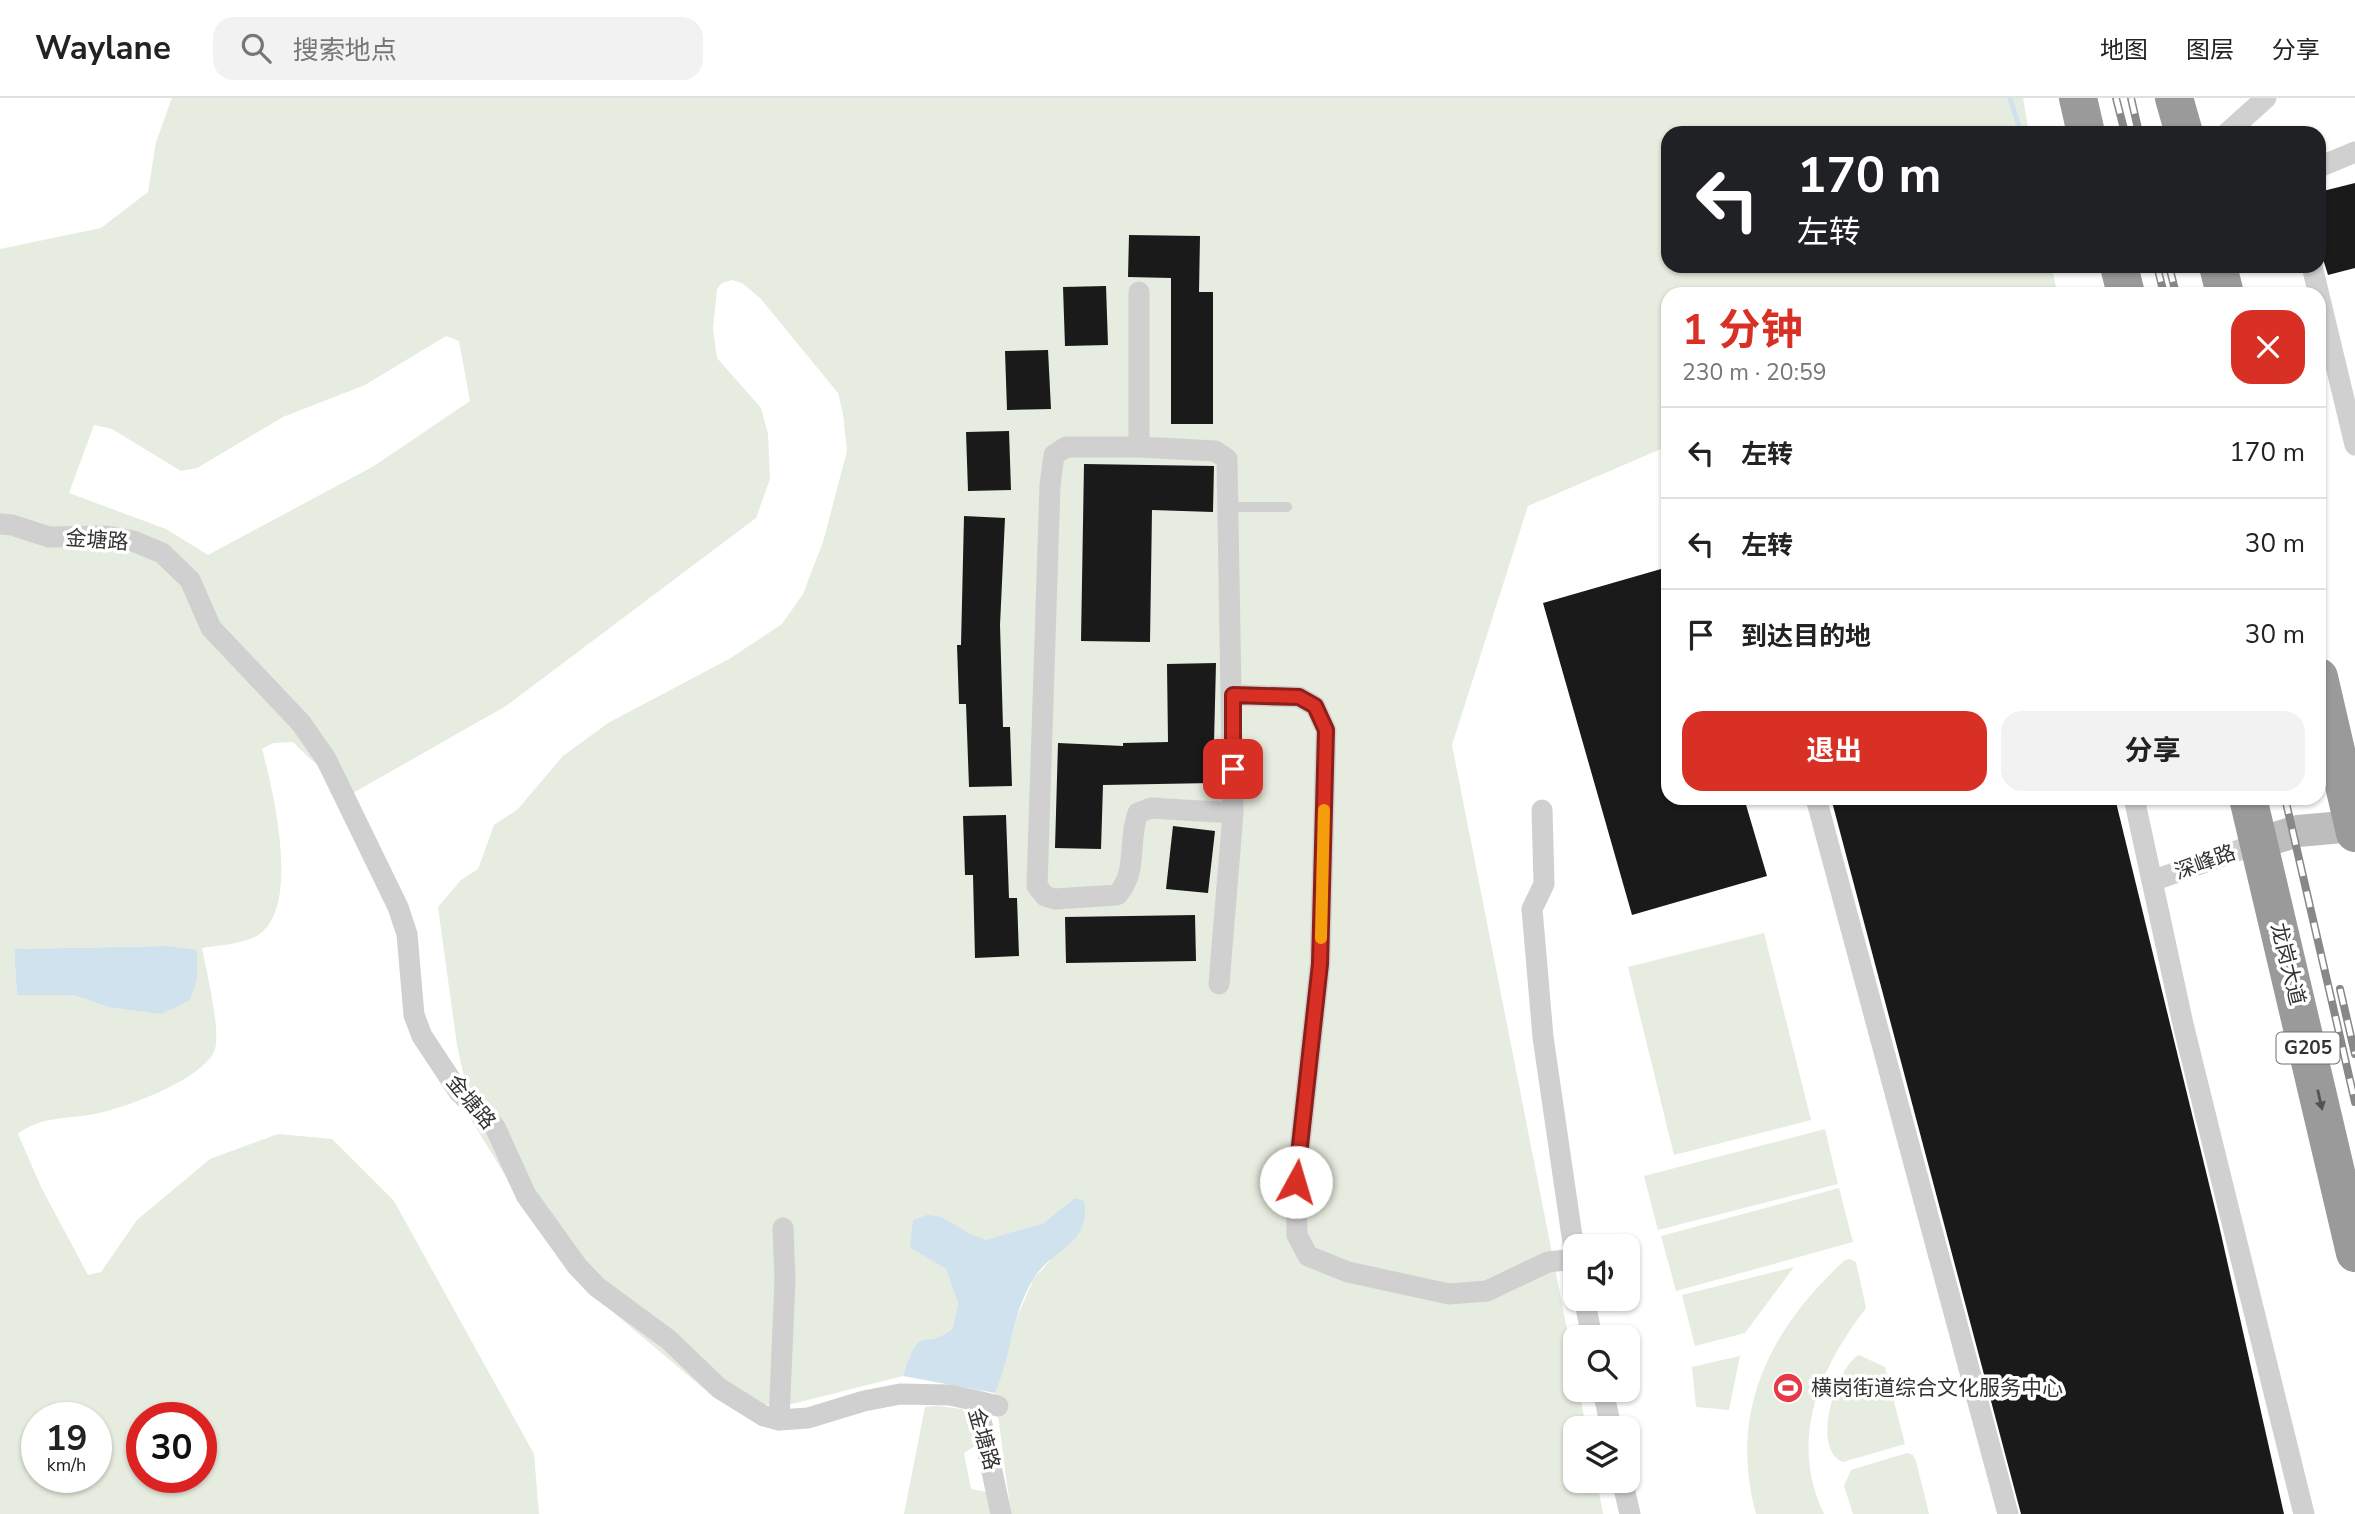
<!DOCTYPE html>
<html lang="zh">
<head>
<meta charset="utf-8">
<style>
  body { margin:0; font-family:"Nunito Sans","Noto Sans SC",sans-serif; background:#f2f2f2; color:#222; height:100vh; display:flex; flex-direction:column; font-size:26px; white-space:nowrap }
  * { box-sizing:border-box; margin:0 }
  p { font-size:23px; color:#767676 }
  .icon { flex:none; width:38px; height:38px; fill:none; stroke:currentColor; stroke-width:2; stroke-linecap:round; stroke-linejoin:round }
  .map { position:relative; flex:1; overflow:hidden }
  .side { position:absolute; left:1661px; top:189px; width:665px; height:518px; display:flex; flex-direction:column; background:#fff; border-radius:21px; box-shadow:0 2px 5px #0004 }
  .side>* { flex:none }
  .guide { position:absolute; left:1661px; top:28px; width:665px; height:147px; border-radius:21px; box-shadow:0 2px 5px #0004; background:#202124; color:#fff; overflow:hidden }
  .tools { position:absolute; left:1563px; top:1136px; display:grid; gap:14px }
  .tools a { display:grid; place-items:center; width:77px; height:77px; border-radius:14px; background:#fff; box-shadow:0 2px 5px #0004; font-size:35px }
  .speed { position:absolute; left:21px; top:1304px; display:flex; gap:14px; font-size:35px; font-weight:700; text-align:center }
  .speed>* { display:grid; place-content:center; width:91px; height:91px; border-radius:50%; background:#fff; box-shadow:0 2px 5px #0004; line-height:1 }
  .speed small { font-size:18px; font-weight:400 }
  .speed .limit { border:10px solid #d22; background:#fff; color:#111 }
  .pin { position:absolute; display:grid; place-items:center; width:60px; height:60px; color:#fff; margin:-30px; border-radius:14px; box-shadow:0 4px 10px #0006 }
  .me { position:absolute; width:77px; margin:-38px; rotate:6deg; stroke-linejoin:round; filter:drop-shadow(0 0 5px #0008) }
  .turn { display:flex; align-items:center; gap:24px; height:147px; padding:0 21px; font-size:32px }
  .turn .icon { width:91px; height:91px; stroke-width:2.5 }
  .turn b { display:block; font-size:49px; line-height:60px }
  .round { display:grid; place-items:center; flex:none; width:74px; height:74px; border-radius:21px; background:#f2f2f2 }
  .head { display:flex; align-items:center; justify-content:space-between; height:119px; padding:0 21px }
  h1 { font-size:42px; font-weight:700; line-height:52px; color:#d93025 }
  .button { display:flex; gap:14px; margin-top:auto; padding:14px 21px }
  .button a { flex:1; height:80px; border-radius:21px; background:#d93025; color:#fff; font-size:28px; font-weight:700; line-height:80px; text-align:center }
  .button a+a { background:#f2f2f2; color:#222 }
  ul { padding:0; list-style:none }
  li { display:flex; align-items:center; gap:21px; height:91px; padding:0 21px; border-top:2px solid #e0e0e0 }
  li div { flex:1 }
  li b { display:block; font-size:26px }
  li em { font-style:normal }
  header { display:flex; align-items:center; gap:42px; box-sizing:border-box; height:98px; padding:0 35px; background:#fff; border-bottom:2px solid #e0e0e0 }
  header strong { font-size:33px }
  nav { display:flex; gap:38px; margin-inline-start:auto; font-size:24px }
  .search { width:490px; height:63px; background:#f2f2f2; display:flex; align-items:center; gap:18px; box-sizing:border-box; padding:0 24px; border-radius:21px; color:#767676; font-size:26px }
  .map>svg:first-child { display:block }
</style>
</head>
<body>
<header>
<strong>Waylane</strong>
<div class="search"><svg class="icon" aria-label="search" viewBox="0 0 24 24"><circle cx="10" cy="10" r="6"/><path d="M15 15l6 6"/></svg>搜索地点</div>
<nav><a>地图</a><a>图层</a><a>分享</a></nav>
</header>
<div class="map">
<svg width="2355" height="1416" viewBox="0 0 2355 1416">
  <rect width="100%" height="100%" fill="#fff"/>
  <!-- green -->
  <g fill="#e6ecdf" fill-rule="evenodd">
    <path d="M172,0h1851l6,35h-361v133h384l5,28h-389v152l-140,60 -76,239 123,625v20h4l7,38h-11v52l22,1 6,33h-592l-16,-121 23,-78 16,-37 16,-17 23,-63c-9,7 -19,20 -29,25 -6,2 -53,17 -58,17 -16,-2 -31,-15 -44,-23l-32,31 36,21 12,35 -4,25c-33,24 -33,-10 -51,47l-123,31 -20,-4 -30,-12 -14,8 -134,-113 -60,-83 -64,-105 9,-8 -10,-45 -19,-138 23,-27 17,-11 16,-44 23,-15 46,-54 45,-33 121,-64 53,-35 21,-30 20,-52 24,-91 -4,-37 -5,-21 -77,-94 -19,-16 -10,-3 -10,3 -5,6 -4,40 4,29 44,50 7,26 2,45 -14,39 -250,188 -153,87c-20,-18 -42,-31 -60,-51l-20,1 -11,6c11,41 38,153 -1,184 -14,11 -42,12 -59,15 4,20 19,84 13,101 -10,30 -90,59 -120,65 -27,5 -55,2 -77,20l23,53 47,88 13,-3 36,-52 73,-61 68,-25 54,5 62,62 140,253 5,60h-539v-1265l101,-21 47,-36 8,-50zM446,238l13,5 11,60 -96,65 -166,89 -42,-26 -97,-36 25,-68 18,4 69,42 16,-3 86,-51 82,-32zM167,848l30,5 -89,56 -35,-12h-56l-3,-46zM37,1320h59v59h-59zM142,1320h59v59h-59z"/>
    <path d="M1764,835l47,187 -137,35 -46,-188z"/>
    <path d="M1825,1031l13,55 -180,46 -14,-54z"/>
    <path d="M1839,1090l14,54 -177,49 -15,-55z"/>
    <path d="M1850,1161l6,3 10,46c-46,60 -78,131 -42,206h-68c-28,-103 14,-185 89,-254z"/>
    <path d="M1794,1169l-49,66 -50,13 -13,-51z"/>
    <path d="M1859,1257l26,12 20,77 -62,18c-33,-12 -7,-95 16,-107z"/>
    <path d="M1740,1258l-11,54 -33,-3 -4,-40z"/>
    <path d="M938,1308l24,3 15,18 1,17 -14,9 7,36 16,3 7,22h-90l21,-107z"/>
    <path d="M1907,1355l6,2 3,6 13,53h-76l-9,-28 7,-16z"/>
  </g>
  <!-- water -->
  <g fill="#cfe2ee">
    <path d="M167,848l30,4v29l-7,21 -29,14 -53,-7 -35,-12h-56l-3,-46z"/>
    <path d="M1074,1100l10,3c8,43 -31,47 -50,77 -22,34 -23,78 -39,115l-92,-17c18,-57 18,-23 50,-47l5,-25 -12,-35 -36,-21 3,-28 14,-5 15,2 28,17 16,6 58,-17z"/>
  </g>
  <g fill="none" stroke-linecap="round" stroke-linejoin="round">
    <!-- stream -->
    <path stroke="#cfe2ee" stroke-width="5" d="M2010,0l11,35"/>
  </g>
  <!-- building -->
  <g fill="#1a1a1a">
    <path d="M2355,85v85l-27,7 -9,-29v-54z"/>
    <path d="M1129,137l71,1 -1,56h14v132h-42v-146l-43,-1z"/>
    <path d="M1106,188l2,59 -43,1 -2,-59z"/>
    <path d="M1048,252l3,59 -44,1 -2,-59z"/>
    <path d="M1009,333l2,59 -43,1 -2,-59z"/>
    <path d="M1084,366l130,2 -1,46 -61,-2 -2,132 -69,-1z"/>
    <path d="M964,418l41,2 -5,107 3,102h7l2,59 -43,1 -3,-83h-7l-2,-59h4z"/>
    <path d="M1668,469v231h76l23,78 -135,39 -89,-312z"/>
    <path d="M1216,565l-3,120 -110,2 -2,64 -46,-1 3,-105 65,3v-3l45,-1 -1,-78z"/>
    <path d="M1831,700h284l104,427 65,289h-263z"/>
    <path d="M1006,717l3,83h8l2,58 -44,2 -2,-83h-8l-2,-59z"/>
    <path d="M1173,728l42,5 -7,62 -42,-4z"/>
    <path d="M1195,817l1,46 -130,2 -1,-46z"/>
  </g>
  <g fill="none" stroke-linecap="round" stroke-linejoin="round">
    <!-- lane -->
    <path stroke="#d0d0d0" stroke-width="10" d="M1230,409h57"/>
    <!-- street -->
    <g stroke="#d0d0d0" stroke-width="21">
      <path d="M2227,35l39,-35"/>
      <path d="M2319,69l36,-15"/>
      <path d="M2312,168l43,179"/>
      <path d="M1139,349l76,4 12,8 6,354 -82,-5 -13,5c-11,28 1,58 -21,82l-62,4 -10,-3 -8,-10 13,-401 4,-30 12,-8h73v-155"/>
      <path d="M0,426l12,1 37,12 58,-1 26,5 29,12 28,27 21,48 90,95 25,36 72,148 9,27 7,81 8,21 37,56 36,35 31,68 51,71 20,21 72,53 50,48 45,28 15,4 29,-2 56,-17 36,-7 50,1 27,6 24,113"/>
      <path d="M1233,597l66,2 16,9 11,24 -6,234 -24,218 1,53 11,21 40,16 101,22 38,-3 61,-29 27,-3"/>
      <path d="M1816,700l192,716"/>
      <path d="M2134,700l49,226 121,490"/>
      <path d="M1542,712l2,74 -12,25 11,128 32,220"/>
      <path d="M2152,783l107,-38"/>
      <path d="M1219,886l14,-171"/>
      <path d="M1584,1200l8,39"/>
      <path d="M1603,1292l8,38"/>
      <path d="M977,1303l21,5"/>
      <path d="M779,1322l6,-140 -2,-52"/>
      <path d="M1622,1382l8,34"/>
    </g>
    <!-- secondary -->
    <path stroke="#bdbdbd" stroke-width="32" d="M2259,745l39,-12 57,-5"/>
    <!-- highway -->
    <g stroke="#9a9a9a" stroke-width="38">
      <path d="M2078,0l8,35"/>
      <path d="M2174,0l10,35"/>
      <path d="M2119,168l7,28"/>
      <path d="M2218,168l7,28"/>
      <path d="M2319,579l36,156"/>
      <path d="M2248,700l107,455"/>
    </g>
    <!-- rail casing -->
    <g stroke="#888" stroke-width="8">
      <g id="rail">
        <path d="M2116,0l9,35"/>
        <path d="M2131,0l8,35"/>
        <path d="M2157,168l7,28"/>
        <path d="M2169,168l7,28"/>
        <path d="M2285,700l70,304"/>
        <path d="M2340,891l15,65"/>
      </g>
    </g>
    <!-- rail -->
    <use href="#rail" stroke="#fff" stroke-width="5" stroke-dasharray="16" stroke-linecap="butt"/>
  </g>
  <!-- one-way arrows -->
  <defs><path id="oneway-solid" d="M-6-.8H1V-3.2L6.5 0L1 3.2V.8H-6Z" transform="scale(1.75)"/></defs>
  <use fill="#525252" href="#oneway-solid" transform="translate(2320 1002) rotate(77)"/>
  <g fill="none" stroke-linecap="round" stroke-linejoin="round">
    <!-- route casing -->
    <g stroke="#8d1f18" stroke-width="18">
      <path id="route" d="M1233,671v-74l66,2 16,9 11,24 -6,234 -24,218"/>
    </g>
    <!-- route -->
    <use href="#route" stroke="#d93025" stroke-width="12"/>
    <!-- slow -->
    <path stroke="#f59e0b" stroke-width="12" d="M1321,840l3,-128"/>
  </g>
  <!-- icons -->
  <defs>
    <g id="stadium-disc" transform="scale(1.575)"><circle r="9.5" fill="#e63946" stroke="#fff"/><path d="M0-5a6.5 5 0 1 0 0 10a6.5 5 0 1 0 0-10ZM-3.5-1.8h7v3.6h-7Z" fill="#fff"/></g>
  </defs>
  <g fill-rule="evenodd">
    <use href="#stadium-disc" x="1788" y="1290"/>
  </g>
  <g text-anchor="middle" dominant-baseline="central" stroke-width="7" stroke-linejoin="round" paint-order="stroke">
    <!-- shield labels -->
    <rect fill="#fff" stroke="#707070" stroke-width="2" x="2276.5" y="934.5" width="63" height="31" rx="5"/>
    <g font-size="19" font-weight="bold" fill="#333">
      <text x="2308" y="950">G205</text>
    </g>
    <!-- street labels -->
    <g font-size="21" fill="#333" stroke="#fff">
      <text transform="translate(97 442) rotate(4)">金塘路</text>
      <text transform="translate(2205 764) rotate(-20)">深峰路</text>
      <text transform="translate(2288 866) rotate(76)">龙岗大道</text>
      <text transform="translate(471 1004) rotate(50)">金塘路</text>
      <text transform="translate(984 1341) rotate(74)">金塘路</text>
    </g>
    <!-- poi labels -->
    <g font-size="21" fill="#333" stroke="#fff" text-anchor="start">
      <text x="1811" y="1290">横岗街道综合文化服务中心</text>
    </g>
  </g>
</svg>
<div class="tools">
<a><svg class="icon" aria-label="sound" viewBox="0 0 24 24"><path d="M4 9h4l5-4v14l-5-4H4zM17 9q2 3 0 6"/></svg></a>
<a><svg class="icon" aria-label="search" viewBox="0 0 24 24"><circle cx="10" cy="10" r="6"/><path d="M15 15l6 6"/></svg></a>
<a><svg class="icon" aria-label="layers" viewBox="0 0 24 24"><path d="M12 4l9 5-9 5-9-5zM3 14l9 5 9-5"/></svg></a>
</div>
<div class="speed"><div>19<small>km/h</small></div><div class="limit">30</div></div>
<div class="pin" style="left:1233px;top:671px;background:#d93025"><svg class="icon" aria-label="arrive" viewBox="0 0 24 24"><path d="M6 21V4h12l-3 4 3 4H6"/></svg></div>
<svg class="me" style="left:1296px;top:1084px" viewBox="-20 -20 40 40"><circle r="19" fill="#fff"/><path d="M0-13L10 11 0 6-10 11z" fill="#d93025"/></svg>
<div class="guide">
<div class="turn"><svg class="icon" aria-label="left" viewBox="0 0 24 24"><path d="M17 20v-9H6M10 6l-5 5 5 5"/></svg><div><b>170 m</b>左转</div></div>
</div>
<section class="side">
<div class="head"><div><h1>1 分钟</h1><p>230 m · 20:59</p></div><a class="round" style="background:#d93025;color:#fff"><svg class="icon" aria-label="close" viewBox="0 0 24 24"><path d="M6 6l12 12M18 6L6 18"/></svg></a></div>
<ul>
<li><svg class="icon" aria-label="left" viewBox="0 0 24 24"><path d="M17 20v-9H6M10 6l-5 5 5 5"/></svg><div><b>左转</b></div><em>170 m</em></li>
<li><svg class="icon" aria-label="left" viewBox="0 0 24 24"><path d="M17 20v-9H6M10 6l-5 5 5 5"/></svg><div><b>左转</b></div><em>30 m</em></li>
<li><svg class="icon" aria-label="arrive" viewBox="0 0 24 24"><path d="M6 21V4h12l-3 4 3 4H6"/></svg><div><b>到达目的地</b></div><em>30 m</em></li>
</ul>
<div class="button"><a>退出</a><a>分享</a></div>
</section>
</div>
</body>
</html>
